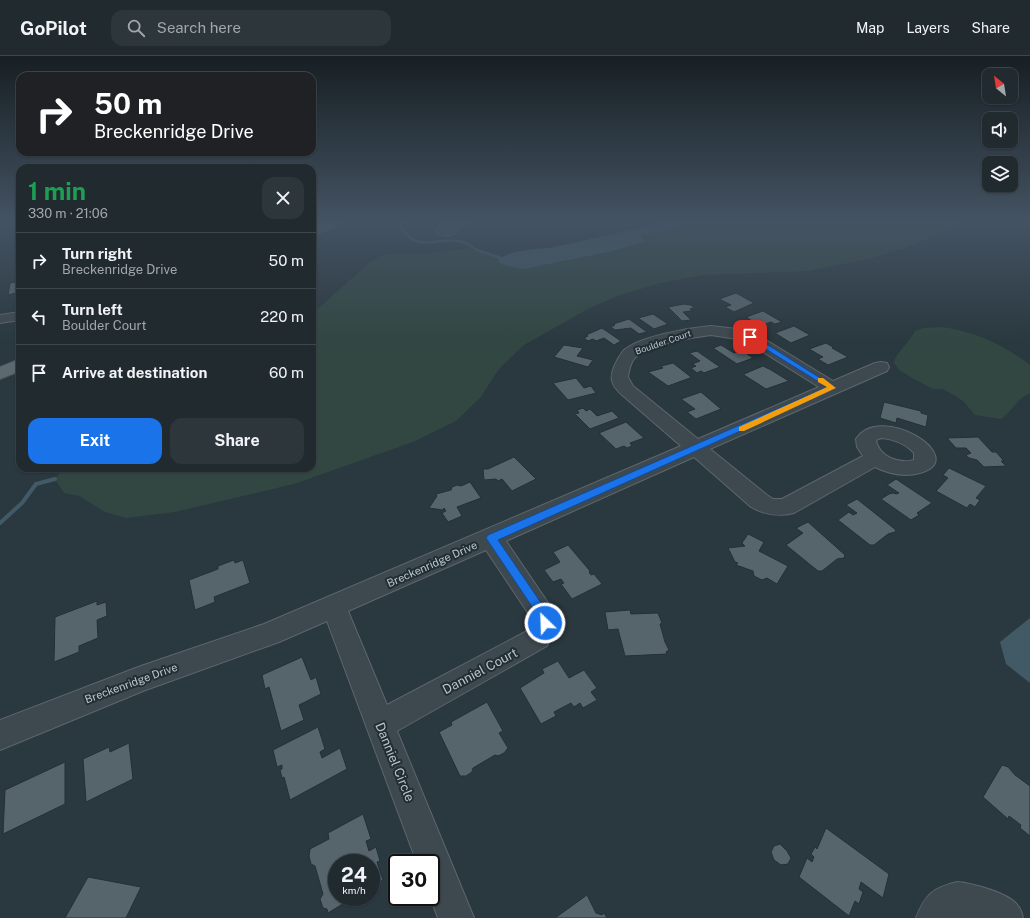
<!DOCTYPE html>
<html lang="en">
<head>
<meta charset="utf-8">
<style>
  body { margin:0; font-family:"Public Sans",sans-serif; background:#2d363b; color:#f1f3f6; height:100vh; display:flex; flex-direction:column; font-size:15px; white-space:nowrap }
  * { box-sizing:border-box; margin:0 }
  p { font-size:13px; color:#a2a7aa }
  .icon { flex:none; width:22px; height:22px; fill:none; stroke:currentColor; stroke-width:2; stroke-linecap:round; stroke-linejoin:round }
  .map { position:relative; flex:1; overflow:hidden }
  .side { position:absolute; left:16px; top:108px; width:300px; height:308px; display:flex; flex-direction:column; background:#202a2f; border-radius:12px; box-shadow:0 1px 3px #0004,0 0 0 1px #3d464b }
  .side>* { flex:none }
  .hud { position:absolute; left:16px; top:16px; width:300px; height:84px; border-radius:12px; box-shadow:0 1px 3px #0004,0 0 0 1px #3d464b; background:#202124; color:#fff; overflow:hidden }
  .needle { width:26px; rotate:330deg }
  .tools { position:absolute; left:982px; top:12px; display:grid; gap:8px }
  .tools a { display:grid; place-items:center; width:36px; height:36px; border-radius:8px; background:#202a2f; box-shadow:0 1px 3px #0004,0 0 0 1px #3d464b; font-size:20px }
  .speed { position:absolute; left:328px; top:798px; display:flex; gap:8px; font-size:20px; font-weight:700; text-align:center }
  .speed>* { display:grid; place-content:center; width:52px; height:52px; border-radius:50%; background:#202a2f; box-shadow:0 1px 3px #0004,0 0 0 1px #3d464b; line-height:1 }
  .speed small { font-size:10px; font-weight:400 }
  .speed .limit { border:2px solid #111; border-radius:6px; background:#fff; color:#111 }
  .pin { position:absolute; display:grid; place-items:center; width:34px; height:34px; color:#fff; margin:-17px; border-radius:8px; box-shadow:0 2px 6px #0006 }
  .me { position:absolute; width:44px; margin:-22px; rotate:336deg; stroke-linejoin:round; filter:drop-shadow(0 0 3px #0008) }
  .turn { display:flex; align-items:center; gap:14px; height:84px; padding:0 12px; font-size:18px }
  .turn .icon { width:52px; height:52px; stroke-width:2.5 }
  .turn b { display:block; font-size:28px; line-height:34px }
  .round { display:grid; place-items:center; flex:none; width:42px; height:42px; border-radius:12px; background:#2d363b }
  .summary { display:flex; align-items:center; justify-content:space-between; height:68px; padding:0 12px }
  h1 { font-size:24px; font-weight:700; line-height:30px; color:#1e9e55 }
  .action { display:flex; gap:8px; margin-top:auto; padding:8px 12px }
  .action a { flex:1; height:46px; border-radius:12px; background:#1a73e8; color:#fff; font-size:16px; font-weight:700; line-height:46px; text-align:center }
  .action a+a { background:#2d363b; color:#f1f3f6 }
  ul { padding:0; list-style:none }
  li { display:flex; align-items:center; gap:12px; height:56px; padding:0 12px; border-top:1px solid #3d464b }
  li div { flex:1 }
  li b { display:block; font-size:15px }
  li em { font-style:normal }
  header { display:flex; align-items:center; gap:24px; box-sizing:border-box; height:56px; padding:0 20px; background:#202a2f; border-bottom:1px solid #3d464b }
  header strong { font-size:19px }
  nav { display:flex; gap:22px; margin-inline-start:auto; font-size:14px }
  .search { width:280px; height:36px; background:#2d363b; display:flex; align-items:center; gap:10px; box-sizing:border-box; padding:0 14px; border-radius:12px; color:#a2a7aa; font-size:15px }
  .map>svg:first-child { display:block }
</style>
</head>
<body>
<header>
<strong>GoPilot</strong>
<div class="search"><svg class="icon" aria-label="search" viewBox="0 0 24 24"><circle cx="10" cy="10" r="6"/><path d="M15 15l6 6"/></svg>Search here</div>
<nav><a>Map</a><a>Layers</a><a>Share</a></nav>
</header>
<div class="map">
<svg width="1030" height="862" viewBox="0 0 1030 862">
  <rect width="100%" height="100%" fill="#2a383f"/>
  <!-- green -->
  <g fill="#324742">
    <path d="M698,165h262l-12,10 -43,17 -37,11 -59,12 -106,4 -43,8 -43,13 -29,13 -64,36 -25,24 -19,29 -24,23 -43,21 -119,42 -119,28 -49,6 -21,-6 -26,-16 -15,-3 -9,-14 9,-11h248v-154l58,-52 12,-7 20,-2 18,1 54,-6 27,10 -3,3 26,8 84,-17 34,-9 6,-2 -6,-4 1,-2z"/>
    <path d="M942,271c34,5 61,17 88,38v28c-14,6 -17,18 -29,26l-26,-4 -11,-13 -10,-7 -12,-6h-9l-19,-10 -15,-9 -5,-7c1,-10 16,-21 21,-32l9,-3z"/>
  </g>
  <!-- water -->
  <g fill="#425966">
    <path d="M672,165h26l-55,14 -1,3 6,3 -40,11 -84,17 -21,-4 -5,-4c8,-11 38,-12 52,-13z"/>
    <path d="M1030,562v65l-24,-19 -6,-22z"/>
  </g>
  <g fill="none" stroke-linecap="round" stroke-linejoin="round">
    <!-- stream-far1 -->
    <path stroke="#425966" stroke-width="2.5" d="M408,165l-8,4c19,32 36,9 64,17 5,2 9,6 13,8 8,3 16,5 24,8"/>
    <!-- stream -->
    <path stroke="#425966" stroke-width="4" d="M0,467l22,-20 14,-19 19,-5"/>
  </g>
  <!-- building -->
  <g fill="#56656c" stroke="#243037">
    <path d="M20,225v11l-12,3 2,-12z"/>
    <path d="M736,237l2,1 16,9 -20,9 -9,-5 6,-2 -12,-6z"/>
    <path d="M684,248l7,1 3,3 -4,1 2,2 -9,1 8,8 -9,1 -14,-14z"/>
    <path d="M763,255l19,11 -7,2 -4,-2 -11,4 -14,-9z"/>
    <path d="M653,258l15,10 -14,5 -16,-11z"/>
    <path d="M629,263l18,13 -8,2 -8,-6 -16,2 -4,-3 4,-2 -2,-1z"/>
    <path d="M794,270l16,9 -19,8 -16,-10z"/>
    <path d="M602,272l19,13 -7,4 -10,-7 -8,3 -3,-2 -5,2 -4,-3 4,-2 -2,-1z"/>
    <path d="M826,287l7,4 -1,1 16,9 -20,8 -10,-6 5,-2 -14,-8z"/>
    <path d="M564,289l19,3 -6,8 16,4 -5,7 -34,-10z"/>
    <path d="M721,289l13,8 7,-3 12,8 -16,6 -24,-16z"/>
    <path d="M697,295l23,16 -16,6 -3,-2 -4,2 -6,-5 5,-2 -4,-2 8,-3 -11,-8z"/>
    <path d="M673,307l18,14 -1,1 -22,8 -20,-14 15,-4 -2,-2z"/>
    <path d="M763,310l8,4 18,11 -23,8 -22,-14v-1z"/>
    <path d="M576,322l8,10 7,-2 5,7 -28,7 -15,-17z"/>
    <path d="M701,336l20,17 -25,10 -9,-7 8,-3 -14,-10z"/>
    <path d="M884,346l37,9v2l7,2 -2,12 -29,-9 -1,5 -16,-5z"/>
    <path d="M583,352l3,3 4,-2 7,7 15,-5 7,7 -29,11 -15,-15 4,-1 -2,-3z"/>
    <path d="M626,366l18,16 -14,5 2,3 -5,2 -3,-2 -8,3 -17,-16z"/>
    <path d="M978,381l14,15h4l8,9h-3l5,5 -22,1 -7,-7 -8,-2 -3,-3 5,-2 -5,-5h-10l-9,-10z"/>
    <path d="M514,401l22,22 -24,12 -10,-12 -4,2 -2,-2 -12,1 -1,-11h5z"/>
    <path d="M949,412l37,18 -10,12 4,2 -5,7 -5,-3 -3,4 -31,-17 12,-13 -5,-3z"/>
    <path d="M896,423l36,24 -15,10 2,2 -8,5 -30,-21 8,-5 4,-1 3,1 3,-1 -12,-8z"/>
    <path d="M470,426l11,16 -24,9 5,9 -14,6 -6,-9 4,-2 -2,-3 -1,2 -14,-2 8,-12 -1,-2 15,-4 1,-3 5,-2 4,1z"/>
    <path d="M857,443l39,31 -1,2 -7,2 -14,11h-4l-32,-25 11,-8 4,3 4,-2 -11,-8z"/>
    <path d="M808,466l37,33 -1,3 -7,1 -15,12h-4l-32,-26 17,-12 -7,-5z"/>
    <path d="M748,478l16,8 -5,9 29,15 -11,18 -10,-6 -5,2 -8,-4 -1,-5 -17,-6 2,-2 -3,-1 -7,-14 17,-2 -3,-3z"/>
    <path d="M568,489l22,26 -1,1 2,3 3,-1 8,10 -30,15 -11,-15 3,-1 -3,-4 -8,3 -9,-12 16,-8 -7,-10z"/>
    <path d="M234,504l1,3 8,-3 7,23 -36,14 1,5 -20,8 -6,-30 29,-11v-3z"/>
    <path d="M97,545v4l9,-3 1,14 -10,4 1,18 -19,8v6l-25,10 1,-45z"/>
    <path d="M630,554l1,4 27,-1 4,10 -2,1 5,18 4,8 -3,2 1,2 -42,2 -7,-27 -10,1 -3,-18z"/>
    <path d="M302,601l9,23 5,-3 5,17 -22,11 5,15 -23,11 -12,-44 -4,2 -3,-14z"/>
    <path d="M558,605l11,17 15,-8 13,18 -6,4 6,8 -14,8 -3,-5 -6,4 -3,-4 -17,9 2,4 -15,8 -21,-36 24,-15 -2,-4z"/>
    <path d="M487,646l16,29 -4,2 9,15 -4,5 -6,3 -3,-1 -22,13 -1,4 -6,4h-6l-21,-44 13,-7 -1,-3z"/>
    <path d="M318,671l7,22 -5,3 2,6 18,-10 7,21 -57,31 -6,-23 -2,1 -2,-8 2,-1v-4l-5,2 -4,-17z"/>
    <path d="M129,687l4,36 -47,23 -3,-43 26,-12 1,5z"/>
    <path d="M65,706v42l-62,30 2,-44z"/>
    <path d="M1002,709l6,2 7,8 15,11v50l-10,-8 1,-3 -12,-9 -1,3 -25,-22z"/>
    <path d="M363,758l8,25 -5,2 3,10 7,-4 4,14 -3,1 6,18 -12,7v-24h-34v34h17l-26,16 -1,-4 -4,-1 -3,-9 3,-5 -8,-28 -4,-2 -2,-8 1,-7 19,-10 -1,-6z"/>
    <path d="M826,772l63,46 -6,24 -22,-16 -2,7 4,3 -4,12 -4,-3 -6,15 -50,-39 8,-19 5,4 2,-5 -3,-3 4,-7 2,2z"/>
    <path d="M780,788l7,7 4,7 -3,6 -7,1 -7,-5 -3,-8 3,-6z"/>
    <path d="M88,821l53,10 -15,31h-61z"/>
    <path d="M587,839l9,18 6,2 2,-2 3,5h-52z"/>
  </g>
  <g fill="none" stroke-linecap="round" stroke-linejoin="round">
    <!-- minor casing -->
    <g stroke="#5c676d" stroke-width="2">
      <g id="minor">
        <path d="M452,165h15l-9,6 1,2c-7,9 -12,7 -22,5l-2,-3 4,-4z"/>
        <path d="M20,256v8l-20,3v-8z"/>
        <path d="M711,270l26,3 19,5 77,47 42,-18 6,-1 6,1 2,4 -2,4 -177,78 57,46 6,4h9l81,-43 -6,-9 -1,-8c24,-38 116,19 64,34 -15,4 -31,1 -45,-6l-81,46c-16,4 -29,2 -43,-6l-57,-50 -188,84 51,75 1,7 -11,23 -150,85 77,187h-36l-8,-21 1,-34h-14l-90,-242 -48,21 -136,49 -143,59v-30l141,-54 123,-42 417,-178 -60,-52c-9,-9 -12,-15 -7,-27 2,-5 5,-11 9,-16 16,-15 66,-23 88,-25zM711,279l33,5 75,47 -121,52 -65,-53 -5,-9c1,-6 2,-13 6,-18 11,-14 60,-22 77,-24zM881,382c12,1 25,6 33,15v7c-15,4 -35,-3 -38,-20zM486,494l46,69v4l-3,7 -142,75 -39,-94z"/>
        <path d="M957,826c14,1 53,11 61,24 3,3 4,8 5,12h-107c9,-23 16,-30 41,-36z"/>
      </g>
    </g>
    <!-- major casing -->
    <g stroke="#4b555c" stroke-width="2">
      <g id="major">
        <path d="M329,165h15l-2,3 -30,12v-8z"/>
        <path d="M20,303v12l-20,8v-12z"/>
      </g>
    </g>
    <!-- minor -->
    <use href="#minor" fill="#3e494f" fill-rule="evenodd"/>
    <!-- major -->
    <use href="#major" fill="#5c696f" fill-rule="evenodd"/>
  </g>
  <!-- sky -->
  <linearGradient id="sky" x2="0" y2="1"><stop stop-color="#171f23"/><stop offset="0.58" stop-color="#445363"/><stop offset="1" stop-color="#445363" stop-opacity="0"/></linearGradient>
  <rect width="1030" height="285" fill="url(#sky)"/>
  <!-- route -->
  <path fill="#1a73e8" stroke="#114b97" d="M748,279h4l84,53 -338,152 50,73 3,10 -2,4 -4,1 -4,-1 -2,-10 -51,-76 -2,-3 2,-3 339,-148 -79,-49z"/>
  <!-- slow -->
  <path fill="#f59e0b" d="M818,322h5l13,10 -92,43h-5v-4l88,-40 -9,-5z"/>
  <g text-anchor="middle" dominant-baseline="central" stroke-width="4" stroke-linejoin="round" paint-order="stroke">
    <!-- far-street labels -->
    <g font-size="9" fill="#bbc4ca" stroke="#222e35">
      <text transform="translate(663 286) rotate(-19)">Boulder Court</text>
    </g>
    <!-- street labels -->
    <g font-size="11" fill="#bbc4ca" stroke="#222e35">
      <text transform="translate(432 508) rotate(-24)">Breckenridge Drive</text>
      <text transform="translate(131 627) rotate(-20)">Breckenridge Drive</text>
    </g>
    <!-- near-street labels -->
    <g font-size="13" fill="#bbc4ca" stroke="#222e35">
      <text transform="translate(480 615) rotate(-28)">Danniel Court</text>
      <text transform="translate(395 706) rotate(68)">Danniel Circle</text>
    </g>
  </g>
</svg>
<div class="tools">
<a><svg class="needle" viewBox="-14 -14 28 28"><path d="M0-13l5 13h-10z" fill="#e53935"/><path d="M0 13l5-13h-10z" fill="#a2a7aa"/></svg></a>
<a><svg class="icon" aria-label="sound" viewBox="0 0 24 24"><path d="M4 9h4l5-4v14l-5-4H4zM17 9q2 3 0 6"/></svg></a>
<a><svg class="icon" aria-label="layers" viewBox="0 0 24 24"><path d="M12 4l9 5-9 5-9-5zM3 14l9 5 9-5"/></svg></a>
</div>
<div class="speed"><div>24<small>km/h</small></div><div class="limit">30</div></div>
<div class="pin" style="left:750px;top:281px;background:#d93025"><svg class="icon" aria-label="arrive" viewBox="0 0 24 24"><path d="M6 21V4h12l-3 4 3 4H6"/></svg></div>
<svg class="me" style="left:545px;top:567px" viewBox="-20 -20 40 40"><circle r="17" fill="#1a73e8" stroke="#fff" stroke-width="3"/><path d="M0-11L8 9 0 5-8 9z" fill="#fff"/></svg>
<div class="hud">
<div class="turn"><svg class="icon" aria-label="right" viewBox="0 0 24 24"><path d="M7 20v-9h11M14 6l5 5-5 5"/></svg><div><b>50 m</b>Breckenridge Drive</div></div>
</div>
<section class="side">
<div class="summary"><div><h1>1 min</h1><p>330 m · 21:06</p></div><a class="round"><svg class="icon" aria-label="close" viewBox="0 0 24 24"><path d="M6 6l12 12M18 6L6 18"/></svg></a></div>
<ul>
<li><svg class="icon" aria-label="right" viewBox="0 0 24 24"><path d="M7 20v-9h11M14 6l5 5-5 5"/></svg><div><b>Turn right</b><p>Breckenridge Drive</p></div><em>50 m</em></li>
<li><svg class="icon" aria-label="left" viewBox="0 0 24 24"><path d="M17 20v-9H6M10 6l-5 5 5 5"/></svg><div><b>Turn left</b><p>Boulder Court</p></div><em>220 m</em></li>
<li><svg class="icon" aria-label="arrive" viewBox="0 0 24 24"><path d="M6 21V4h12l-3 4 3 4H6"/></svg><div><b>Arrive at destination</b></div><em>60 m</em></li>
</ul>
<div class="action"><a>Exit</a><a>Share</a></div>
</section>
</div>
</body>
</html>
